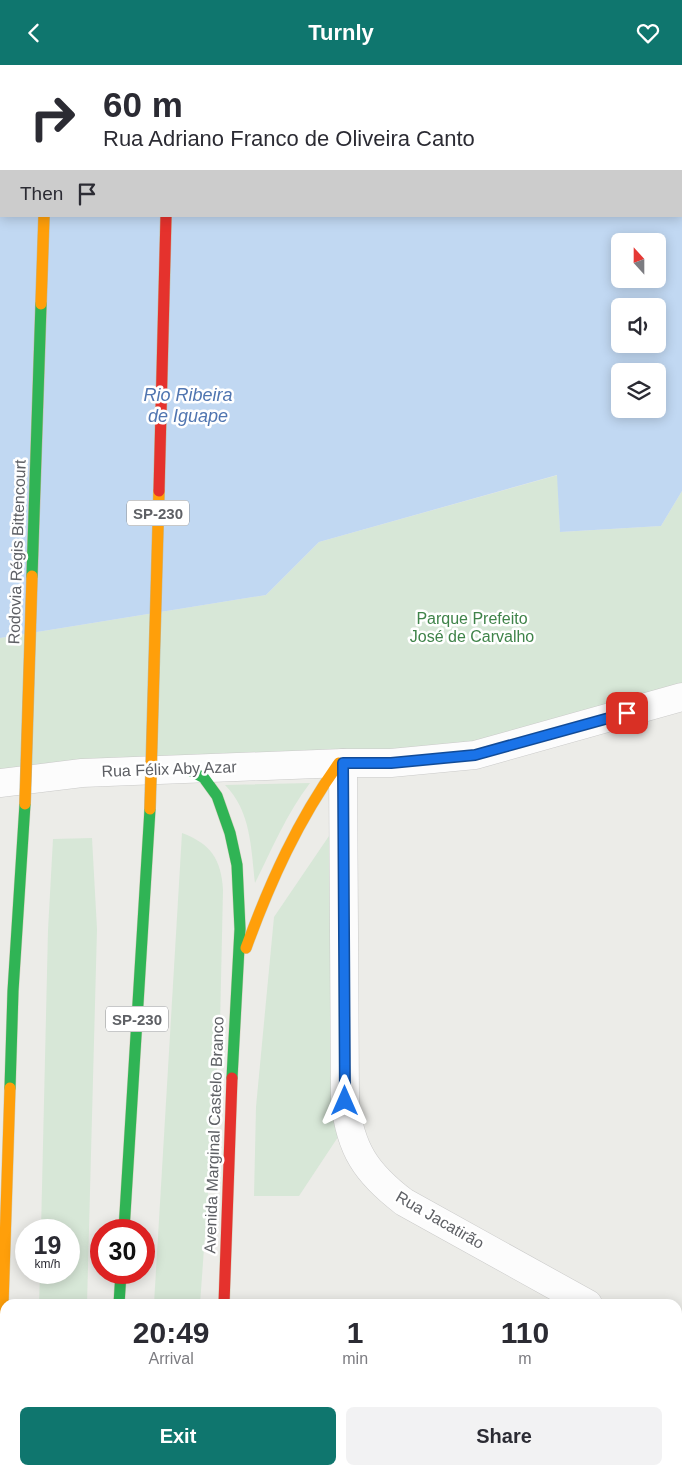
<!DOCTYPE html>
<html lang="en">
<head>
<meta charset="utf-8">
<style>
  body { margin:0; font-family:Arial,sans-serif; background:#f2f2f3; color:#2b2b33; height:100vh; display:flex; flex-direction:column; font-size:19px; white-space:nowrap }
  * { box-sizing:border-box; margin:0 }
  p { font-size:16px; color:#7c7c81 }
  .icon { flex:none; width:28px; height:28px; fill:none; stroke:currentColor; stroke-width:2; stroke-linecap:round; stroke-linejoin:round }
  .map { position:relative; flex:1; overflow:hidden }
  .details { position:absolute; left:0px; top:1234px; width:682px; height:176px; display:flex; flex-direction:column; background:#fff; border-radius:15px 15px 0 0; box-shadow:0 2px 12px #0003 }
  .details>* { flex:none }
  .top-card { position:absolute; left:0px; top:0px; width:682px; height:152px; box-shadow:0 2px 12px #0003; background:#fff; color:#2b2b33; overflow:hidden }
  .needle { width:32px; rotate:339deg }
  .tools { position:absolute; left:611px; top:168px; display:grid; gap:10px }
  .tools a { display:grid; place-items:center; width:55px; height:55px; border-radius:8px; background:#fff; box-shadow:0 2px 12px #0003; font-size:25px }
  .speed { position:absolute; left:15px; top:1154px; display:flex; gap:10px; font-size:25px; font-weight:700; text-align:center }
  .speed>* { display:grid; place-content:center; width:65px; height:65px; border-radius:50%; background:#fff; box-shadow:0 2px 12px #0003; line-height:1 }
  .speed small { font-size:12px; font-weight:400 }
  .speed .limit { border:8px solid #d22; background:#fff; color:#111 }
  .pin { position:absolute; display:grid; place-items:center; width:42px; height:42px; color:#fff; margin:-21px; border-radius:10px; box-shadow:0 2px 8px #0006 }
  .me { position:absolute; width:55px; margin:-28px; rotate:0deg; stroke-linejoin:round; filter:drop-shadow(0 0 4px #0008) }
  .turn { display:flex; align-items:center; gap:18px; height:105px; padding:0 20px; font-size:22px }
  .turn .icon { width:65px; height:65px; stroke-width:2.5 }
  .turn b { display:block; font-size:35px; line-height:42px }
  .then { display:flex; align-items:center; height:48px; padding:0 20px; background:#0003; gap:10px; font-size:19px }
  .eta { display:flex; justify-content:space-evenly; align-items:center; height:85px; text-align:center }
  .eta b { font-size:30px; font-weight:800; line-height:35px }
  .button { display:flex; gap:10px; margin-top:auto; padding:10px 20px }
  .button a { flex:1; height:58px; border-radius:8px; background:#0f766e; color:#fff; font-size:20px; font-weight:800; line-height:58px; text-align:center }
  .button a+a { background:#f2f2f3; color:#2b2b33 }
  header { display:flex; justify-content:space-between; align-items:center; height:65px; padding:0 20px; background:#0f766e; color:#fff; font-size:22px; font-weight:800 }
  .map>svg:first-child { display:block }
</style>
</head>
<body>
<header><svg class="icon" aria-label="back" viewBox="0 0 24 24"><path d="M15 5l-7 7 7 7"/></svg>Turnly<svg class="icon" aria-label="heart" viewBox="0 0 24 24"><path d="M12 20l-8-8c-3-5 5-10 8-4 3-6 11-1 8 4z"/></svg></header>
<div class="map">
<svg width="682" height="1409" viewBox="0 0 682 1409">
  <rect width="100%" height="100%" fill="#ecece8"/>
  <!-- green -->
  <g fill="#d7e7d7">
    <path d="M558,410l2,57 101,-6 21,-35v205l-204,57 -478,27v-142l266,-43 53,-53z"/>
    <path d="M310,718c-23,30 -38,66 -55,100 -4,-35 -4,-72 -30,-98z"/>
    <path d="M182,768c29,11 39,26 41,57l-3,136 -20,278h-46z"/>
    <path d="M329,771l5,277 4,24 -39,59h-45l2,-89 18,-190z"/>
    <path d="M92,773l5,91 -10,375h-48l1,-31h29v-43h-28l7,-300 5,-91z"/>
  </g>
  <!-- water -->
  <path fill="#c1d8f2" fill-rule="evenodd" d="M0,0h682v426l-21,35 -101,6 -3,-57 -238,67 -53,53 -266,43zM1,1h680v150h-680zM620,176h38v38h-38zM620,241h38v38h-38zM620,306h38v38h-38z"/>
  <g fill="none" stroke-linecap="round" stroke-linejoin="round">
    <!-- street casing -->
    <g stroke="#cacac9" stroke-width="29">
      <g id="street">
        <path d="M343,698l2,338c5,48 21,72 59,101l184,102"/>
        <path d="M0,718l82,-10 261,-10h48l84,-8 207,-58"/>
        <path d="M678,1324l4,7"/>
      </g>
    </g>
    <!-- fast casing -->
    <g stroke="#d2ceb9" stroke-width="12">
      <g id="fast">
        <path d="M187,704l17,9 13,18 13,37 7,32 3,64 -8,149"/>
        <path d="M10,1023l3,-97 12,-187"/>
        <path d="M124,1165l26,-421"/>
        <path d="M119,1239l2,-31"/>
        <path d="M109,1405v4"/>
        <path d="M218,1405v4"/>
      </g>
    </g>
    <!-- slow casing -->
    <g stroke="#d2ceb9" stroke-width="12">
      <g id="slow">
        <path d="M49,0v1"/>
        <path d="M246,883c24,-66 52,-128 93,-185"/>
        <path d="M0,1333l10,-310"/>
      </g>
    </g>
    <!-- jam casing -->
    <g stroke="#d2ceb9" stroke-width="12">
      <g id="jam">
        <path d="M170,0v1"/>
        <path d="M224,1239l8,-226"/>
      </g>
    </g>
    <!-- street -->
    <use href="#street" stroke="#fcfcfc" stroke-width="28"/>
    <!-- fast -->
    <use href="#fast" stroke="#30b455" stroke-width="11"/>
    <!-- slow -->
    <use href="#slow" stroke="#ff9f0a" stroke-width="11"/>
    <!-- jam -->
    <use href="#jam" stroke="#e5322d" stroke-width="11"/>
    <!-- fast-bridge casing -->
    <g stroke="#c1b999" stroke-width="12" stroke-linecap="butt">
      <path id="fast-bridge" d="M32,511l9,-272"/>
    </g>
    <!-- slow-bridge casing -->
    <g stroke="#c1b999" stroke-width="12" stroke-linecap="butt">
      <g id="slow-bridge">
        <path d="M41,239l3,-88"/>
        <path d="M25,739l7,-228"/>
        <path d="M150,744l9,-318"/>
      </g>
    </g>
    <!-- jam-bridge casing -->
    <g stroke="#c1b999" stroke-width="12" stroke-linecap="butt">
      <path id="jam-bridge" d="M159,426l7,-275"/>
    </g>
    <!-- fast-bridge -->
    <use href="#fast-bridge" stroke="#30b455" stroke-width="11"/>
    <!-- slow-bridge -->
    <use href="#slow-bridge" stroke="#ff9f0a" stroke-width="11"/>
    <!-- jam-bridge -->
    <use href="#jam-bridge" stroke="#e5322d" stroke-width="11"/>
  </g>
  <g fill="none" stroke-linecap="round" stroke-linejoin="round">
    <!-- route casing -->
    <g stroke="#114b97" stroke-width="12">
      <path id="route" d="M345,1036l-2,-338h48l84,-8 152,-42"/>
    </g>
    <!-- route -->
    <use href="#route" stroke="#1a73e8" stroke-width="9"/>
  </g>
  <g text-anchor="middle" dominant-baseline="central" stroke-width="5" stroke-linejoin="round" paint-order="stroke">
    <!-- shield labels -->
    <g fill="#fff" stroke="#8e9093" stroke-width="1">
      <rect x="127" y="435.5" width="62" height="25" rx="4"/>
      <rect x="106" y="941.5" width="62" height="25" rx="4"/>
    </g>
    <g font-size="15" font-weight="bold" fill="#5e6065">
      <text x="158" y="448">SP-230</text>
      <text x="137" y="954">SP-230</text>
    </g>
    <!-- street labels -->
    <g font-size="16" fill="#5e6065" stroke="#fff">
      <text transform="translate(17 487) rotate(-88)">Rodovia Régis Bittencourt</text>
      <text transform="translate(169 704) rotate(-2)">Rua Félix Aby Azar</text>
      <text transform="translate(214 1070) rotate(-88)">Avenida Marginal Castelo Branco</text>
      <text transform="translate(440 1155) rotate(30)">Rua Jacatirão</text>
    </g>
    <!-- park labels -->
    <g font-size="16" fill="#3f8349" stroke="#fff">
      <text x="472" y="553">Parque Prefeito<tspan x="472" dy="18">José de Carvalho</tspan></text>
    </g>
    <!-- water labels -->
    <g font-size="18" font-style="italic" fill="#5075b0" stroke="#fff">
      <text x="188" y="330">Rio Ribeira<tspan x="188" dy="21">de Iguape</tspan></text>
    </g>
  </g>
</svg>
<div class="tools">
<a><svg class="needle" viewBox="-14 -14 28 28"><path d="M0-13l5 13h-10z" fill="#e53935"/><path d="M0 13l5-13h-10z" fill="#7c7c81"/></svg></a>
<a><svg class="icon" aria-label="sound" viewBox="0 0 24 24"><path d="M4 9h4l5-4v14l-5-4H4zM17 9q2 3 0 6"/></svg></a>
<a><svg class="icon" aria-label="layers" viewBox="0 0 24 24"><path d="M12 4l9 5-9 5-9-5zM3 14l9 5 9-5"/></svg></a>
</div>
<div class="speed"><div>19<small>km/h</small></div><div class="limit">30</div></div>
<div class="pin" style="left:627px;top:648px;background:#d93025"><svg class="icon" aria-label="arrive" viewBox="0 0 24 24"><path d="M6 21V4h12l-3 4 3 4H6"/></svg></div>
<svg class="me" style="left:345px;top:1036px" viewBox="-20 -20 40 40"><path d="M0-17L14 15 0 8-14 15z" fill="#1a73e8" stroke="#fff" stroke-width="4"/></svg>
<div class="top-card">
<div class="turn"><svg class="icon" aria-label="right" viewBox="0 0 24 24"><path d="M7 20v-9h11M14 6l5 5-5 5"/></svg><div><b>60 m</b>Rua Adriano Franco de Oliveira Canto</div></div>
<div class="then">Then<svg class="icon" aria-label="arrive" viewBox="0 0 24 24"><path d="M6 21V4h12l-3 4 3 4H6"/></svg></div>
</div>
<section class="details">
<div class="eta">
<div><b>20:49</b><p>Arrival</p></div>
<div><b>1</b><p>min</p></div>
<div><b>110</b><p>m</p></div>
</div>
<div class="button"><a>Exit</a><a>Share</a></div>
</section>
</div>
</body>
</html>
